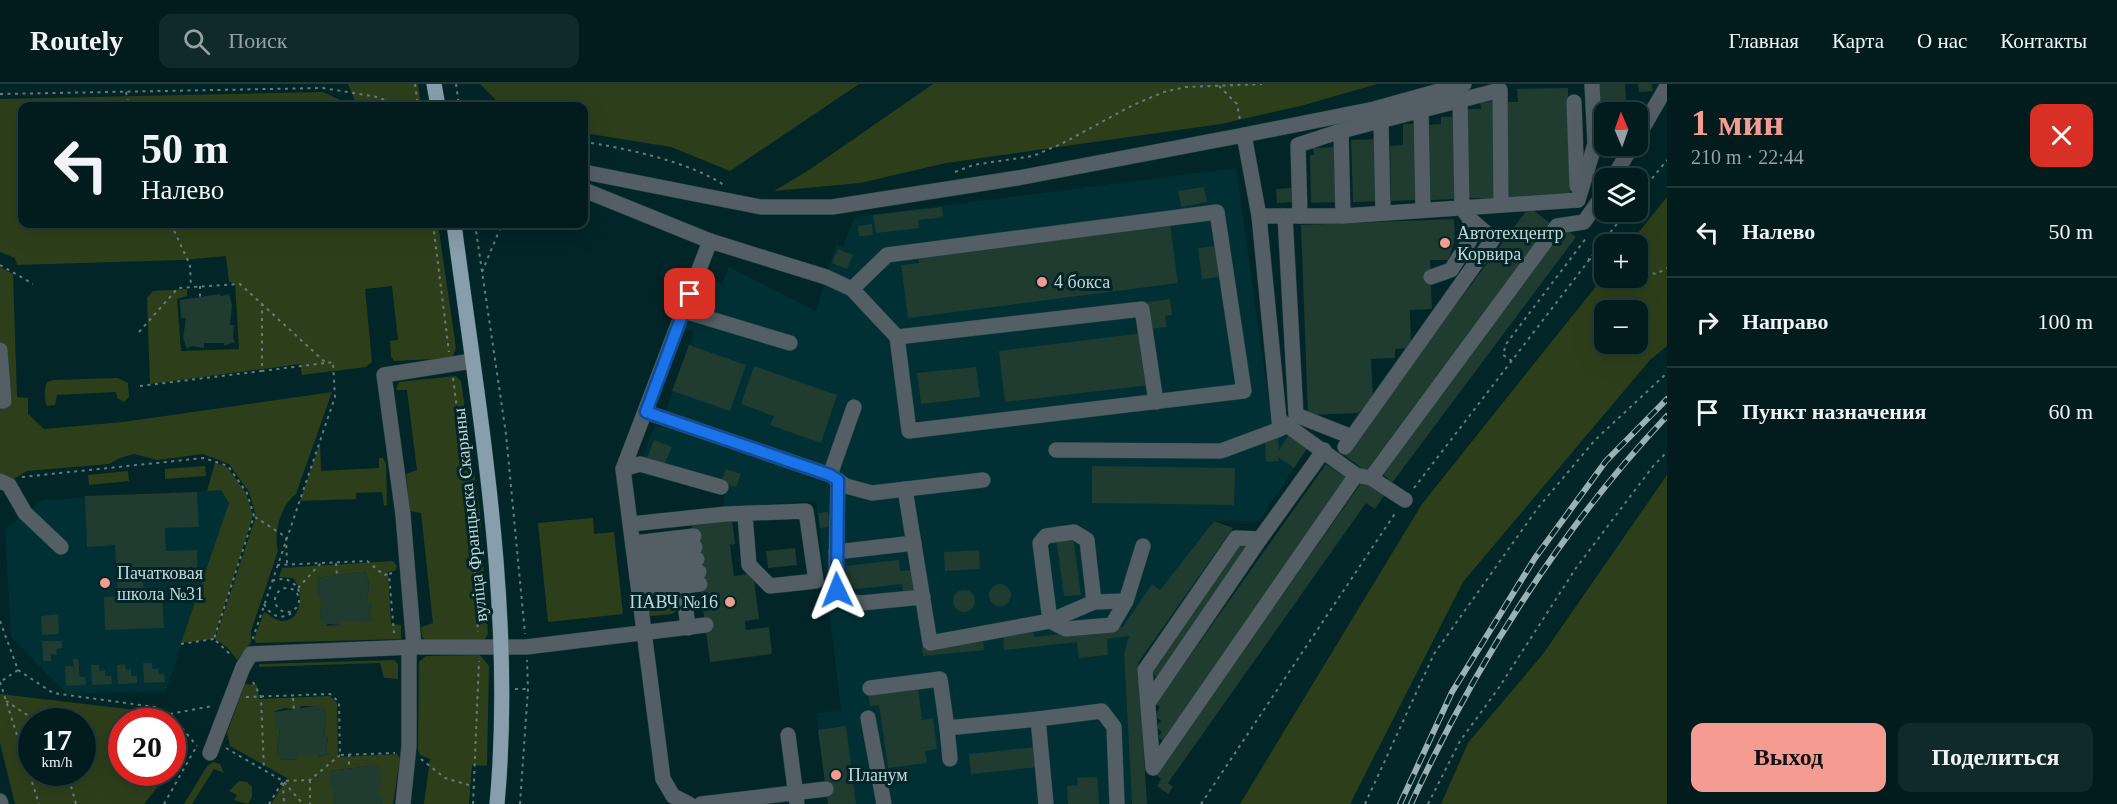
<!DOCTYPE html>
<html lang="ru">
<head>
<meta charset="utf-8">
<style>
  body { margin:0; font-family:Georgia,serif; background:#10292a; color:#f1f3f6; height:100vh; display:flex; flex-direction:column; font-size:22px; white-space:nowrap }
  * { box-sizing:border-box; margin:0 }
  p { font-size:20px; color:#96a1a4 }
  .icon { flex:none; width:33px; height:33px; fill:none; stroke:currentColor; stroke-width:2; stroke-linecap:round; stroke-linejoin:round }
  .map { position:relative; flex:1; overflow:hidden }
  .panel { display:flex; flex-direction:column; background:#021c1d; width:450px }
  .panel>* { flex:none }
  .banner { position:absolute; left:18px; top:18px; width:570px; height:126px; border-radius:12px; box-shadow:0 6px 24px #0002,0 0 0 2px #233a3b; background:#021c1d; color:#f1f3f6; overflow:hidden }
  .needle { width:39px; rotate:358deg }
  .controls { position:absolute; left:1594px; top:18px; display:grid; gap:12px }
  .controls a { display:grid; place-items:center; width:54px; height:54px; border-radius:12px; background:#021c1d; box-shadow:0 6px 24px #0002,0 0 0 2px #233a3b; font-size:30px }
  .speed { position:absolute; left:18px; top:624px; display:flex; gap:12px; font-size:30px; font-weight:700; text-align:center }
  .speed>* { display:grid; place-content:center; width:78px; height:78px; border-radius:50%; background:#021c1d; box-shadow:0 6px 24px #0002,0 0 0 2px #233a3b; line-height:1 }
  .speed small { font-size:15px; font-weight:400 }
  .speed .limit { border:9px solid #d22; background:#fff; color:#111 }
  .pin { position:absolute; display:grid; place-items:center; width:51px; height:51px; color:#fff; margin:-26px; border-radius:12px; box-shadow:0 3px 9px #0006 }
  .me { position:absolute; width:66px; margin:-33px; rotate:358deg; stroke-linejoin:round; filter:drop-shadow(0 0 4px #0008) }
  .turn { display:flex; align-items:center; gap:21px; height:126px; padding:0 24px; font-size:27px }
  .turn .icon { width:78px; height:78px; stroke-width:2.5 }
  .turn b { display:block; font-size:42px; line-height:51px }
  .round { display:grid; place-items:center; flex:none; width:63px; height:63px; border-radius:12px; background:#10292a }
  .overview { display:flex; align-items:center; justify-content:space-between; height:102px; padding:0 24px }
  h1 { font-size:36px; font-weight:700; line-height:45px; color:#f59c92 }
  .primary-button { display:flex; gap:12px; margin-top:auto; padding:12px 24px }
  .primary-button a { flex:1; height:69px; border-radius:12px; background:#f59c92; color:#111; font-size:24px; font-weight:700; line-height:69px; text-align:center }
  .primary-button a+a { background:#10292a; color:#f1f3f6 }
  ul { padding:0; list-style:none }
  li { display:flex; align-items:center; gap:18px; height:90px; padding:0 24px; border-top:2px solid #233a3b }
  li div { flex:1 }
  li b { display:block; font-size:22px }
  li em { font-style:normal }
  header { display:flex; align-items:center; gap:36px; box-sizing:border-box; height:84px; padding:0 30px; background:#021c1d; border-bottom:2px solid #233a3b }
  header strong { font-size:28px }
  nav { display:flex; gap:33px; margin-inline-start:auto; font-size:21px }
  .search { width:420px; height:54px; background:#10292a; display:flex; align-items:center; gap:15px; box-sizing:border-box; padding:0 21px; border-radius:12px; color:#96a1a4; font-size:22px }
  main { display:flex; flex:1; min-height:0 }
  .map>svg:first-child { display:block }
</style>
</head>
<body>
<header>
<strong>Routely</strong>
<div class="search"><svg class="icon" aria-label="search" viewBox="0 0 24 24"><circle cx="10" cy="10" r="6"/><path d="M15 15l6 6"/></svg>Поиск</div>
<nav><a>Главная</a><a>Карта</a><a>О нас</a><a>Контакты</a></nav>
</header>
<main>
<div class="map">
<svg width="1667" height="720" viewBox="0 0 1667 720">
  <rect width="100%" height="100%" fill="#022527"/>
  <!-- built -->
  <g fill="#003033">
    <path d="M1236,84l36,256 36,23 -49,74h-45l-54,69 -31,46 -5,18 8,146 -2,4h-302l-12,-91 25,-3 -25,-209 -92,7v-13l-87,-22 17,-46h6l34,-95 -12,-5 19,-52 21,9 7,-17 87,44 20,-67 7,2 12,-29z"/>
    <path d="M221,406l8,13 -63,188 -99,3 -56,-57 -6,-108 37,-29z"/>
  </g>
  <!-- green -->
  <g fill="#2d3f1a" fill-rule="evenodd">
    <path d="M348,0h70l3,22h-64z"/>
    <path d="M480,0h379l-129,87 -59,-24 -87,-14v-27h-82z"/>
    <path d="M933,0h444l-73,21 -83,19 -275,39 -86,20 -86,8 35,-21z"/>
    <path d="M323,8l30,14h-331v118h416l18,124 -4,10 -58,3 -3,-5 -1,-15 8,-1 -6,-54 -27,3 7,73 -6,5 -64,8 -2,-11 -150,20 -3,-86 6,-7 34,-2v7l-10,3 4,52 58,-2 -4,-66 -6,-1 -3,-26 -44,4 -165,5 -2,-7 -15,-6v-153z"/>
    <path d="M1667,113v149l-17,14 -187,222 -113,222h-110l182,-300 183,-229v3h33v-34h-9zM1605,226h33v34h-33z"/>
    <path d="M0,183l13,7 4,123 11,1v16l16,15 79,-7 209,-30 -36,102c-15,10 -23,40 -18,57l-27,80v11l-14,18 -9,-12 -13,-9 41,-123 -7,-24 -20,-28 -26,-10 -46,6 -23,-6 -14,4 -11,6 -82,7 -18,11 -9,-3z"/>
    <path d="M456,292l5,5 19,132 8,121 -4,6h-58l-4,-3 -1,-10 12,-4 -12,-110 -11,-2 -4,-37 11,-4 -10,-80h-11l3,-8z"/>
    <path d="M118,294l10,5 1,14 -5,5 -7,-4 -1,-6 -59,3 -2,10 -8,1c-3,-8 -3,-16 0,-24l6,-2z"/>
    <path d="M320,359l1,28 58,-3v-10h4l3,6 1,41 -3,1 -2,-14 -26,1v6l-56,2z"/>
    <path d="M215,379l12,4 19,26 7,23 -39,123 -33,4 48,-140 -8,-13 -14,1z"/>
    <path d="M205,382l1,10 -41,3v-10z"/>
    <path d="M128,387l1,10 -40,4 -1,-10z"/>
    <path d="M1667,391v329h-226l27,-61 75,-89z"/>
    <path d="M593,434l1,16 20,-2 9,82 -75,8 -10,-99z"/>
    <path d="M393,477l4,5 -2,5 -7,1 3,52 10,1v14l-145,4 -2,-4 10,-27c4,2 9,6 13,8 25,7 28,-28 16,-42l-14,-1 3,-9zM357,488l1,2 7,-2 4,11 -2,20h4l-2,13 3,4 -31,1v4l-17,1 -4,-10 2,-21 -4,1v-18z"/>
    <path d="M647,509l28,1 2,17 -5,3 -21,2 -5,-4z"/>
    <path d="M480,571l9,11 -2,100 -15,-1 -3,39h-45l6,-45 -10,-4 -2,-5 1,-88 7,-6z"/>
    <path d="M394,576l4,4v15l-14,-1 -4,-15 -121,4v-3z"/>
    <path d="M245,600l12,1 2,14 71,-3 7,7 1,54 59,-3 3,4 -7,46h-10v-8h-4v-19l-10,-11 -39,5 4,18v15h-63l16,-26 -57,-32 -3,-13zM301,622h22l3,10 -2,21h4l-2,13 3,4 -10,3 -1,-2h-20v4l-17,1 -4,-11 3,-20h-5v-18l10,-3 14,2z"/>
    <path d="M0,610l153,18 11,9 -42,1v50l47,1 -25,31h-129l-15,-61zM32,638h50v50h-50z"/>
    <path d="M213,678l7,2 4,9 -10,-4 -22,35h-8l23,-38z"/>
    <path d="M239,697l8,1 5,5v10l-4,7 -14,-4 3,-5 -8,-4z"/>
  </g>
  <!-- building -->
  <g fill="#203b30">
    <path d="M1598,0h27l2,28h-22v20h-4z"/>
    <path d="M1638,0h14l1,7 -14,1z"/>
    <path d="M1568,4l2,106 -63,3 -2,-95h13l-1,-13z"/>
    <path d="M1494,17v97h-25l-2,-89h14l-1,-7z"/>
    <path d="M1441,33h14l1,82 -26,1 -1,-75 12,-1z"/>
    <path d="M1403,40h13l1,76 -26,1 -1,-55 13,-1z"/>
    <path d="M1377,55l3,62 -27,1 -2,-62z"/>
    <path d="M1337,63l2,55 -28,1 -1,-48h4l-1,-7z"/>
    <path d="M1204,103l3,15 -26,5 -3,-16z"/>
    <path d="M1291,104l1,14 -15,1 -1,-14z"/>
    <path d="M942,123l1,10 -25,3 1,8 -43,5 -3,-18z"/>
    <path d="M1529,123l21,16 -184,248 -22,-16z"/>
    <path d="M1454,135l1,21 -7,20h-18l2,49 -22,1 1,38 -16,1v9l-24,1 2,40 -15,14 -50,2 -7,-190z"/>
    <path d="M872,140l1,11 -14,1 -1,-10z"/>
    <path d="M1170,140l8,59 -270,35 -7,-53 18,-2 -1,-6z"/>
    <path d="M1564,144l12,9 -184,246 -10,-10z"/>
    <path d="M1216,162l4,31 -18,2 -4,-31z"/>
    <path d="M838,165l15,6 -6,14 -15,-6z"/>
    <path d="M220,210l1,2 8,-2 3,11 -2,20h4l-1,13 2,4 -11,4v-3h-20v5l-13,-2 -4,3 -4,-11 3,-20h-5l-1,-18z"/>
    <path d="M1170,215l2,16 -7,1 2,11 -16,2 -3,-27z"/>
    <path d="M1142,249l7,52 -144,17 -6,-51z"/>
    <path d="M689,261l57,20 -16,46 -58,-20z"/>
    <path d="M754,282l83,29 -16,48 -51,-18 4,-9 -33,-12z"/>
    <path d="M976,283l4,30 -59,7 -4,-31z"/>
    <path d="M1289,351l19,12 -14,21 -16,-11 1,4 -13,1 -1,-23h13l1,11z"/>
    <path d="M654,356l18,7 -8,18 -17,-7z"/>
    <path d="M1326,380l22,15 -185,262 -5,-4 4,-5 -6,-5 5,-6 -6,-5 5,-9 -4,-3z"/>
    <path d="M1092,382l143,2 -1,37 -142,-2z"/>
    <path d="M726,385l15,5 -5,13 -15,-5z"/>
    <path d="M1364,395l22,14 -11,16 -9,-6 -198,280 5,4 -5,7 -11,-8 4,-7 -5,-4z"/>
    <path d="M197,408l2,35 -34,1 1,23 31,-1 1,28 -55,3 1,15h18l2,32 -59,2 -1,-33 14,-1 -3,-51 -28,2 -2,-51z"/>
    <path d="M828,428l2,15 -10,1 -2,-15z"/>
    <path d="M732,436l3,24 -5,1 4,31 19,-3 6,46 -14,2 1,9 23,-3 3,27 -62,8 -18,-137z"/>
    <path d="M1214,437l19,7 -95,135 9,141h-15l-8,-150 5,-18 -22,3 1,16 -29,3 -2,-16 -73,8 -1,-18 30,-3 1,8 89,-10 29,-43 8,6z"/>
    <path d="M1073,452l8,59 -17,1 -8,-59z"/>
    <path d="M1236,458l17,2 -93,135 -10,-7z"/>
    <path d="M795,464l2,17 -29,3 -2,-17z"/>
    <path d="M979,466l1,19 -35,2 -1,-19z"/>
    <path d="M899,476l1,11 14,-1 2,19 -13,2 -1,-7 -54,6 -3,-24z"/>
    <path d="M357,488l1,2 7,-2 4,11 -2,20h4l-2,13 3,4 -11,4 -1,-3h-19v4l-13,-1 -4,3 -4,-11 2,-21 -4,1 -1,-18z"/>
    <circle cx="1000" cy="511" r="11"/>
    <circle cx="964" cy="517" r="11"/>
    <path d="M58,530l1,20 -17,1 -1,-19z"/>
    <path d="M42,557h20v7l-6,1 1,6 -6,-1v7h-8z"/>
    <path d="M983,558l1,8 -61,6 -1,-9z"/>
    <path d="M73,575h5l2,18h5l1,8 -20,1 -1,-20h8l2,9z"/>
    <path d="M143,579h9v6h6l1,5h5l1,8 -21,1z"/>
    <path d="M125,580l1,6 5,-1v7h6v7l-19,1 -1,-19z"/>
    <path d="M91,581h8v6l6,-1v6h6l1,8 -20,1z"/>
    <path d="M918,602l4,34 11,-2 4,31 -12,2 2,12 -39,5 -9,-63 -9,1 -2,-13z"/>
    <path d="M323,621l3,11 -2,21 4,-1 -2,14 3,4 -11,3v-2h-20v4l-17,1 -4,-11 3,-20h-5l-1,-17z"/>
    <path d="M846,642l10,78h-28l-10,-74z"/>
    <path d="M1037,663l2,20 -68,7 -2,-20z"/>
    <path d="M378,681l3,11 -2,20h4v8h-49v-15h-4l-1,-18z"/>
    <path d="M1097,693l2,27h-31l-1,-18 11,-1 -1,-7z"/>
  </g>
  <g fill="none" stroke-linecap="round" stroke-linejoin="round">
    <!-- minor casing -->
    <g stroke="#214143" stroke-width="16">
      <g id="minor">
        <path d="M1574,18l3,84"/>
        <path d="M1421,26l2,100"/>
        <path d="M1381,37l2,92"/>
        <path d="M1341,47l2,85"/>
        <path d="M1638,52l29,-50"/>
        <path d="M584,88l177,35h71l186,-29 226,-43 130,-26 90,-25"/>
        <path d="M1613,94l19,-32"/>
        <path d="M584,106l126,51 116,36 26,12 45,48 245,-28 14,93"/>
        <path d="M1578,116l17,-56 -3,-60"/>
        <path d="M1259,132h84l235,-16"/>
        <path d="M1285,132l11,199 56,22"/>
        <path d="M1300,132l-2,-71 43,-14 159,-41 1,115"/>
        <path d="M1431,193l20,-7 19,-30v-21l-8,-11 -2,-109"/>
        <path d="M852,205l35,-34 330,-43 27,179 -335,40 -12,-94"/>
        <path d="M684,227l106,32"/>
        <path d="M0,266l4,51h-4"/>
        <path d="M646,328l184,63 24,-68"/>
        <path d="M1281,337l75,54 15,3 34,22"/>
        <path d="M1345,363l148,-208 -23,-20"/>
        <path d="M1056,366l165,1 59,-22 -21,-213 -15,-81"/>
        <path d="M1324,366l-64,89 -24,-1 -91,132 8,98 203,-293"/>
        <path d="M623,385l17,-5 81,23"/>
        <path d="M833,393l13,9 26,7 111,-13"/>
        <path d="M1371,394l186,-252 27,-4 21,-30"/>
        <path d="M838,396l-2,86 1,24 8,11 16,2 62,-6"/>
        <path d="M0,397l9,4 16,28 36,34"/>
        <path d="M905,405l25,154 120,-22 44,-19 32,-1 17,-55"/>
        <path d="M631,440l95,-10 80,-3 10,70 -46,5 -21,-21 -4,-50"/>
        <path d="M634,459l60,-7"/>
        <path d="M836,468l78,-9"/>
        <path d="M635,472l60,-9"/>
        <path d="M636,482l61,-7"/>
        <path d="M637,494l62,-6"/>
        <path d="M683,502l5,42"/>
        <path d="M639,507l61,-7"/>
        <path d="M1094,518l-7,-62 -13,-8 -28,4 -6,7 10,78 16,8 46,-4 14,-24"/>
        <path d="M414,563l-11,-132 -19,-140 88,-14"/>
        <path d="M870,604l70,-9 7,49 91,-9"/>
        <path d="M1148,619l112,-164"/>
        <path d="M868,634l16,86"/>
        <path d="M947,644l3,31"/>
        <path d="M788,651l9,69"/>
        <path d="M210,669l33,-86 8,-13 163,-7h112l180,-22"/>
        <path d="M0,717l1,3"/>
        <path d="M403,720l6,-58v-98"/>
        <path d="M689,720l-16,-8 -10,-17 -40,-310 87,-228"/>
        <path d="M701,720l125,-15"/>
        <path d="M1046,720l-8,-85 64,-8 12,16 3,77"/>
      </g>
    </g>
    <!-- major casing -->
    <g stroke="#214143" stroke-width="16">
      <g id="major">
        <path d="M434,0l4,22"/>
        <path d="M454,140c25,191 61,386 43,580"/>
      </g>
    </g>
    <!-- path -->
    <g stroke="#637d7f" stroke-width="2" stroke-dasharray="3 4.5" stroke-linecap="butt">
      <path d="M415,0l3,22"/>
      <path d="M456,0l3,22"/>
      <path d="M1219,2l18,18 3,16"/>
      <path d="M126,8l3,14"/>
      <path d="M0,10l323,-6 54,9 23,9"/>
      <path d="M584,58c38,5 110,21 141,44"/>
      <path d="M955,88l18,-7 60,-9 30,-13 70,-38 31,-13 22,-5 76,-3"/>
      <path d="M1638,112l29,-36"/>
      <path d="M171,140l19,41 1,22"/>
      <path d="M433,140l16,128"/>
      <path d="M475,140l31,210 19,200"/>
      <path d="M1588,175l17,1"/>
      <path d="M0,181l33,19"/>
      <path d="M1638,186l18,4 11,-6"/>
      <path d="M482,188l20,-48"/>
      <path d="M200,202v12"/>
      <path d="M262,219v68l63,-8"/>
      <path d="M139,248l39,-44 62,-4 86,79 7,-1 2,35 -83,244"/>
      <path d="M1512,277l-9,-6 3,-11 81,-107"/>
      <path d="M453,294l20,153 5,101"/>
      <path d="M140,302l122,-15"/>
      <path d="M22,393l182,-19 24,8 19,27 7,23 -40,123 18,17"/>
      <path d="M1414,404l212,-276"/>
      <path d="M255,433l31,20 1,27"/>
      <path d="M336,479l1,13"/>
      <path d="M277,481l90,-4 17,14 5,-1"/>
      <path d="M392,489l-3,1 5,59"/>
      <path d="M272,497c12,-4 18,-2 26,7l1,5"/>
      <circle cx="287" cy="516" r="12"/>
      <path d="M298,504l23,-25"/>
      <path d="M264,520c7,12 17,17 29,8"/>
      <path d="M0,537l18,49 -18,12"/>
      <path d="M181,560l33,-5"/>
      <path d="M18,586l35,23 102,14 15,7 27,32"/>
      <path d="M0,598l39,122"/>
      <path d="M253,598l8,15 3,73"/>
      <path d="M515,605h13"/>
      <path d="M246,613l84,-3 9,8 1,53 55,-2"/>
      <path d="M293,614l1,12"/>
      <path d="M6,617l32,21"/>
      <path d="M170,630l42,-8"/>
      <path d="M226,664l57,33 20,23"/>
      <path d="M349,670v15"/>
      <path d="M421,675l24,19 30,9"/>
      <path d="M67,688l9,32"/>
      <path d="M310,696v24"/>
      <path d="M283,699l1,21"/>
      <path d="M164,720l31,-55"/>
      <path d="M269,720l14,-23 27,-1 30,-25"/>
      <path d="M473,720l6,-143"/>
      <path d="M520,720l8,-115 -1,-29"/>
      <path d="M1201,720l195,-292"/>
      <path d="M1365,720l69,-150 103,-145 58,-69 72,-67"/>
      <path d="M1428,720l32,-63 38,-52 78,-121 78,-103 13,-13"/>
    </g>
    <!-- minor -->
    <use href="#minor" stroke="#535f65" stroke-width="15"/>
    <!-- major -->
    <use href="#major" stroke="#879eac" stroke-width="15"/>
    <!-- rail casing -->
    <g stroke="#9bb1b2" stroke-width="6">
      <g id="rail">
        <path d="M1400,720l52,-112 83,-134 71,-97 61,-62"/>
        <path d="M1411,720c64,-139 151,-277 256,-388"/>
      </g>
    </g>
    <!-- rail -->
    <use href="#rail" stroke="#022527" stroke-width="4" stroke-dasharray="11" stroke-linecap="butt"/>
  </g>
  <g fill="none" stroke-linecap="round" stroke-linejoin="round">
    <!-- route casing -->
    <g stroke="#114b97" stroke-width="15">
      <path id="route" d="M690,210l-44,118 184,63 8,5 -1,110"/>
    </g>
    <!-- route -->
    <use href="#route" stroke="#1a73e8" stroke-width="10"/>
  </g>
  <!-- markers -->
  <g fill="#f59c92" stroke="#022527" stroke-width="2">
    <circle cx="1445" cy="159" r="6"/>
    <circle cx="1042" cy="198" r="6"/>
    <circle cx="105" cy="499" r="6"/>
    <circle cx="730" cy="518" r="6"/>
    <circle cx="836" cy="691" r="6"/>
  </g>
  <g text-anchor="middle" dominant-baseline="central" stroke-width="6" stroke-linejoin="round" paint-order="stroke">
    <!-- poi labels -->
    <g font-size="18" fill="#c4d6d7" stroke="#022527" text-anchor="start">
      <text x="1457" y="149">Автотехцентр<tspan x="1457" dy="21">Корвира</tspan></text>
      <text x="1054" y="198">4 бокса</text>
      <text x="117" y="489">Пачатковая<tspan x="117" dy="21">школа №31</tspan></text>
      <text x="718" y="518" text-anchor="end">ПАВЧ №16</text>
      <text x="848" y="691">Планум</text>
    </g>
    <!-- street labels -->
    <g font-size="18" fill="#c4d6d7" stroke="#022527">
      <text transform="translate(470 431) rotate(-96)">вуліца Францыска Скарыны</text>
    </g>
  </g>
</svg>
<div class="controls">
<a><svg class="needle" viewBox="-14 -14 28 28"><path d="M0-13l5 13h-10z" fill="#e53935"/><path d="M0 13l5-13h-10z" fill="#96a1a4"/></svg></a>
<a><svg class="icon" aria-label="layers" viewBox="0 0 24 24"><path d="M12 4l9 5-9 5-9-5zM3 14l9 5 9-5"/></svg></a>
<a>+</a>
<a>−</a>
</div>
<div class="speed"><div>17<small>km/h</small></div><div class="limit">20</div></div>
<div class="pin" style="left:690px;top:210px;background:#d93025"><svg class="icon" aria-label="arrive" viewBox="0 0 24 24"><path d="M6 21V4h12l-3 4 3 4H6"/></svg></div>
<svg class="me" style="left:837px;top:506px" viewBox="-20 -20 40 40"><path d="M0-17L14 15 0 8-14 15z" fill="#1a73e8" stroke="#fff" stroke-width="4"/></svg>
<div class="banner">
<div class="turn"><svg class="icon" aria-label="left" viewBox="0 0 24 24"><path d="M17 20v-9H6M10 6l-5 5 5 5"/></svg><div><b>50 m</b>Налево</div></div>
</div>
</div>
<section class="panel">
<div class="overview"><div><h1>1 мин</h1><p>210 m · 22:44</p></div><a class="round" style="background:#d93025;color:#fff"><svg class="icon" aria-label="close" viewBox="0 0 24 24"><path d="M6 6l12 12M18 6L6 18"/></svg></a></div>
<ul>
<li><svg class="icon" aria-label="left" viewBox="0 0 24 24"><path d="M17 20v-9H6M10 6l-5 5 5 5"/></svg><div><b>Налево</b></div><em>50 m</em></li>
<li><svg class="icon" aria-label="right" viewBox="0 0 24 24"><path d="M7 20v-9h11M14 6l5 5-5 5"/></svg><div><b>Направо</b></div><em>100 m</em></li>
<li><svg class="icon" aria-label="arrive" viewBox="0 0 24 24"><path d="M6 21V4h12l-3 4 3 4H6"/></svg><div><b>Пункт назначения</b></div><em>60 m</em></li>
</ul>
<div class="primary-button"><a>Выход</a><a>Поделиться</a></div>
</section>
</main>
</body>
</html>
